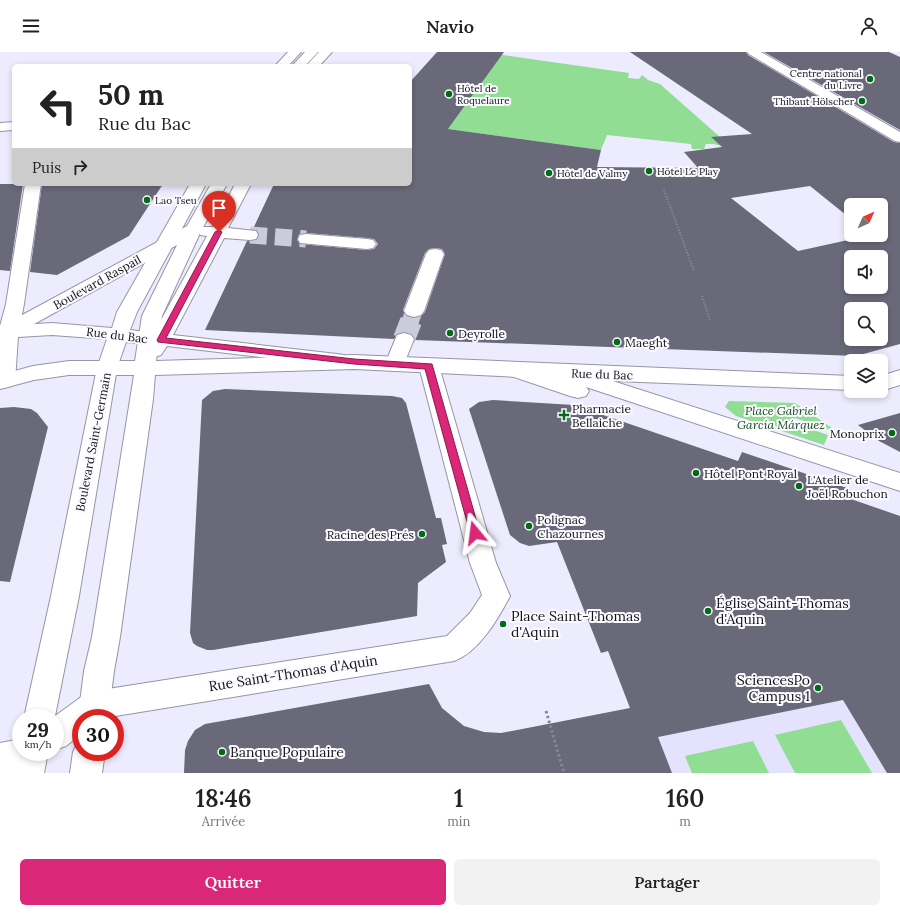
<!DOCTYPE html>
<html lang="fr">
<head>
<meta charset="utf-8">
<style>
  body { margin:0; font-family:Lora,serif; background:#f2f2f2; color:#222; height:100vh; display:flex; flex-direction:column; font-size:15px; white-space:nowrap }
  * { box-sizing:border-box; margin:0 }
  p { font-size:13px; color:#767676 }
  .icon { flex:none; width:22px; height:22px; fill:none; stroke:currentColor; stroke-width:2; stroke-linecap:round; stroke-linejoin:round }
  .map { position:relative; height:721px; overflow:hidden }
  .panel { display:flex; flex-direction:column; background:#fff; flex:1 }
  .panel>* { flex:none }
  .hud { position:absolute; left:12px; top:12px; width:400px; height:122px; border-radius:6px; box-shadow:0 2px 6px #0003; background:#fff; color:#222; overflow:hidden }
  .needle { width:26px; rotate:45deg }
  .tools { position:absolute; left:844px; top:146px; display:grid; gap:8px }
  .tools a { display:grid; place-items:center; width:44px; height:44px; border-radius:6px; background:#fff; box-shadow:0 2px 6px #0003; font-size:20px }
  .speed { position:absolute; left:12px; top:657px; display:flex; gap:8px; font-size:20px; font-weight:700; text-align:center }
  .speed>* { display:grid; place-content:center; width:52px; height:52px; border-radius:50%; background:#fff; box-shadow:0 2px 6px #0003; line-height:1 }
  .speed small { font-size:10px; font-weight:400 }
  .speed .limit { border:6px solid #d22; background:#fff; color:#111 }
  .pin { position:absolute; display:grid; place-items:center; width:34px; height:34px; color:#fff; margin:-41px -17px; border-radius:50% 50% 50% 0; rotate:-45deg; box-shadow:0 0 4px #0007 }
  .pin .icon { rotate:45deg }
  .me { position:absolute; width:44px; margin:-22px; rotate:344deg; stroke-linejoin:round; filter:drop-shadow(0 0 3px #0008) }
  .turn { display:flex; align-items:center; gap:14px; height:84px; padding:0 20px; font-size:18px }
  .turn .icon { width:52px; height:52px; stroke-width:2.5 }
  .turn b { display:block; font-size:28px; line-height:34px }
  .then { display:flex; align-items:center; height:38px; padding:0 20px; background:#0003; gap:8px; font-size:15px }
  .eta { display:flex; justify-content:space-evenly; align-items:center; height:68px; text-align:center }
  .eta b { font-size:24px; font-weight:600; line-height:28px }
  .primary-button { display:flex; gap:8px; margin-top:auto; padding:8px 20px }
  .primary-button a { flex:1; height:46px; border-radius:6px; background:#db2777; color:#fff; font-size:16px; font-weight:600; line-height:46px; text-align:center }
  .primary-button a+a { background:#f2f2f2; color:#222 }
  header { display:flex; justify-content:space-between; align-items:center; height:52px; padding:0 20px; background:#fff; font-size:18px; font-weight:600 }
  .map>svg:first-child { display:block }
</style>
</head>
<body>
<header><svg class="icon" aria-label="menu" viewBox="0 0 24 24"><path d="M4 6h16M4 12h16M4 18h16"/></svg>Navio<svg class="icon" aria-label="person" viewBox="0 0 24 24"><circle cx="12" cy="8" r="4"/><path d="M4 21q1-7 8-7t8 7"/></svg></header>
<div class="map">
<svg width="900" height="721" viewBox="0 0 900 721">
  <rect width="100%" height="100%" fill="#edecfe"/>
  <!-- built -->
  <path fill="#e4e2fc" d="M826,620l74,101h-350l15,-52z"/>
  <!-- green -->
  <g fill="#90dd93">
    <path d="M482,0l147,21 -1,5 11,1 3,-4 6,5 12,4 60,53 -8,1 10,8 -9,-2h-7l-2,5h-12l-1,-5 -84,-9 -6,15 -153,-21 33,-45z"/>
    <path d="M729,349l66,2 37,25 -1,2 -36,-12 -2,5 35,12 -4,10 -88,-29 -11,-9z"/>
    <path d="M841,668l31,53h-77l-20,-38z"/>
    <path d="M753,689l16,32h-77l-7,-17z"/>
  </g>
  <!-- building -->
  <g fill="#6a6979" fill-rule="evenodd">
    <path d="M437,0h67l-56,77 153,21 -4,17 101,1 -14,-16 38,-5 -11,-10 41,-3 -122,-82h116l2,3 146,87 6,1v201l-44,12 -441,-16 -3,-6 -8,-2 -7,2 -3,5 -189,-9 42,-89 9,-1 3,-4 -2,-6 -4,-1 21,-45h136v-102zM810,134l41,33v-14h30v30h-10l-73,16 -67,-53zM306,181l61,5 7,1 4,5 -4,5 -7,1 -67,-6 -3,-4 2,-6zM435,196l7,1 3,5 -20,58 -4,4 -7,2 -7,-2 -4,-6 22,-57 4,-4zM851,205h30v30h-30zM851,257h30v30h-30z"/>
    <path d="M764,0h125l11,5v73z"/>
    <path d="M0,132h23l-13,87 -10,-1z"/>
    <path d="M42,132h121l-34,52 -72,39 -27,-3z"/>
    <path d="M225,337l167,7 10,2 4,5 30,115h5l6,26 -5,1 4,17 -28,21 -1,33 -204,34h-6l-10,-4 -4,-3 -3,-10 12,-233 11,-9z"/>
    <path d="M493,348l81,5 164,56 4,-9 108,37 -2,9 52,18v257h-13l-44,-73 -185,37 14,36h-488l1,-23 3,-9 7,-11 10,-6 224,-40 13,24 22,18 20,6 17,1 129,-25 -22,-57 -7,2 -44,-111 -28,4 -9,-3 -10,-8 -41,-126 10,-7z"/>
    <path d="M14,355l17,2 6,4 11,14 -38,155 -10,-1v-173z"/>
    <path d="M900,361v39l-21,-11 -21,-16z"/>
  </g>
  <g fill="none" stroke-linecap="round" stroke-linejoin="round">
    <!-- minor-tunnel-far1 -->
    <g stroke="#cccbdc" stroke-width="17" stroke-dasharray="17 8" stroke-linecap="butt">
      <path d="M250,183l56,4"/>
      <path d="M410,270l4,-11"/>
    </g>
    <!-- minor-tunnel -->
    <path stroke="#cccbdc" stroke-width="22" stroke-dasharray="22 11" stroke-linecap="butt" d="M404,287l7,-18"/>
    <!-- minor casing -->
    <g stroke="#9695a5" stroke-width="2">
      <g id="minor">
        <path d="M288,0h13l-13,14h-13z"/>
        <path d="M319,0h13l-13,14h-13z"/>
        <path d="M747,0h14l139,80v10l-5,-1 -146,-87z"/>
        <path d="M14,70v8l-14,1v-8z"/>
        <path d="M25,132h16l-17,120 -4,21 32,-2 60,5 5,-16 73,-128h16l-69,128 -7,18 24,3 53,-97 -7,-1 -2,-4 2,-4h13l22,-43h16l-23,44 28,3 2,4 -2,4 -6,1 -26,-2 -51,97 164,19 7,1 3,5 -3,5 -7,1 -170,-20 -6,9 -7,2 -7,-2 -3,-4 4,-7 -22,-2 -9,26 -38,228 -24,120 29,-21 11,-4 352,-55 23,-23 12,-18 -12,-32 -51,-197 3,-5 7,-2 7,2 3,5 57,197 14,33c-12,23 -31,56 -56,65l-351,57h-22v16l-15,12 -11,4v-32h-31l27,-122 46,-228 10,-29 -55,-4 -34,2 -3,44 -4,5 -7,2 -4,-1v-61l6,-22z"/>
        <path d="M306,182l61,5 6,1 3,4 -3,4 -6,1 -67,-6 -2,-4 2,-4z"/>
        <path d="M435,197l6,1 3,4 -20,57 -3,4 -7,2 -7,-2 -3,-4 22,-57 3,-4z"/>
        <path d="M404,281l7,2 3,4 -12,30 -7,2 -7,-2 -3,-5 12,-29z"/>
        <path d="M515,311l39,13 -2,-4 3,-5 7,-2 7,2 331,106v18l-314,-104 3,4 -3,5 -8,2 -8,-2 -62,-21 -3,-5 3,-5z"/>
        <path d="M21,687v13h27l-4,21h-44v-30z"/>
      </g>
    </g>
    <!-- major casing -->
    <g stroke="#9695a5" stroke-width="2">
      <g id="major">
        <path d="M305,0h13l-13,14h-13z"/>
        <path d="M211,132h16l-26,47 -39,85 -6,45 198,-6 497,21v14l-289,-11 -208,-10 -199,6 -2,24 -33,238 -6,34 -6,47h-27v8l-3,-8 6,-47 8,-34 42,-262h-65l-35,5 -34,9v-14l33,-9 36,-5h66l7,-45 35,-71 -170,94 -7,2v-14l187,-101z"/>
        <path d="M900,318v15l-19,6v-15z"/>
        <path d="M81,688v12h24l-3,21h-32l3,-21 5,-11z"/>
      </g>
    </g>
    <!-- path-far1 -->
    <g stroke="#868592" stroke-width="2" stroke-dasharray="1.5 1.5" stroke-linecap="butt">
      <path d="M664,138l30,81"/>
      <path d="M702,244l8,25"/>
    </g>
    <!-- path -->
    <path stroke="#868592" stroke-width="3" stroke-dasharray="2.5 2.5" stroke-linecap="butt" d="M546,659l18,62"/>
    <!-- minor -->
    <use href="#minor" fill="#fff" fill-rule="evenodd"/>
    <!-- major -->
    <use href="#major" fill="#fff" fill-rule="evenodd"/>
  </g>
  <!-- route -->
  <path fill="#db2777" stroke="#8e194d" d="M219,178l3,2 -56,106 188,21 78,5 48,169 -1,3 -4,1 -4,-1 -1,-3 -45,-164 -71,-5 -196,-22 -1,-2 58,-108z"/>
  <!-- markers -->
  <g fill="#006b19" stroke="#fbfbff" stroke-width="1.5">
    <circle cx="870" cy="27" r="4"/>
    <circle cx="449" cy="42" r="4"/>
    <circle cx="862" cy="49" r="4"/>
    <circle cx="649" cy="119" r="4"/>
    <circle cx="549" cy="121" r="4"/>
    <circle cx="147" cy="148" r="4"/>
    <circle cx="450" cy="281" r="4"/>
    <circle cx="617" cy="290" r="4"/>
    <path d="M562 357h4v4h4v4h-4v4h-4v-4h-4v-4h4z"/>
    <circle cx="892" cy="381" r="4"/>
    <circle cx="696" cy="421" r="4"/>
    <circle cx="799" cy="434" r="4"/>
    <circle cx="529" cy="474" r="4"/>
    <circle cx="422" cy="482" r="4"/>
    <circle cx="708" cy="559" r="4"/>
    <circle cx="503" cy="572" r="4"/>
    <circle cx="818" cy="636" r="4"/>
    <circle cx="222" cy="700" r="4"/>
  </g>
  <g text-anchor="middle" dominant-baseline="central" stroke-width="4" stroke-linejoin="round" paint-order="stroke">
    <!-- far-poi labels -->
    <g font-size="10" fill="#14131a" stroke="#fbfbff" text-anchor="start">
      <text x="862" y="21" text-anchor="end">Centre national<tspan x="862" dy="12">du Livre</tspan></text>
      <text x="457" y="36">Hôtel de<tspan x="457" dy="12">Roquelaure</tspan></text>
      <text x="854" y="49" text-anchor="end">Thibaut Hölscher</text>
      <text x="657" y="119">Hôtel Le Play</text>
      <text x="557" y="121">Hôtel de Valmy</text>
      <text x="155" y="148">Lao Tseu</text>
    </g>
    <!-- street labels -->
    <g font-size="12" fill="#14131a" stroke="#fbfbff">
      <text transform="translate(97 230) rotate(-29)">Boulevard Raspail</text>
      <text transform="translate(117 283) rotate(7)">Rue du Bac</text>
      <text transform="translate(602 322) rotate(2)">Rue du Bac</text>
      <text transform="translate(93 390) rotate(-79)">Boulevard Saint-Germain</text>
    </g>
    <!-- poi labels -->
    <g font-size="12" fill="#14131a" stroke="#fbfbff" text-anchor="start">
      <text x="458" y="281">Deyrolle</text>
      <text x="625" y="290">Maeght</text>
      <text x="572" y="356">Pharmacie<tspan x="572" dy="14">Bellaiche</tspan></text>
      <text x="884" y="381" text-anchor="end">Monoprix</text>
      <text x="704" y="421">Hôtel Pont Royal</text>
      <text x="807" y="427">L'Atelier de<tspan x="807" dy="14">Joël Robuchon</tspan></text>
      <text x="537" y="467">Polignac<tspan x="537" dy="14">Chazournes</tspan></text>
      <text x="414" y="482" text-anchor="end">Racine des Prés</text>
    </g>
    <!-- park labels -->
    <g font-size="12" font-style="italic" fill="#13491a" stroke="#fbfbff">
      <text x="781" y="358">Place Gabriel<tspan x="781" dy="14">García Márquez</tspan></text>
    </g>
    <!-- near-poi labels -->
    <g font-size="14" fill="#14131a" stroke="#fbfbff" text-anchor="start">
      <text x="716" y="551">Église Saint-Thomas<tspan x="716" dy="16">d'Aquin</tspan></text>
      <text x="511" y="564">Place Saint-Thomas<tspan x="511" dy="16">d'Aquin</tspan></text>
      <text x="810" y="628" text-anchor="end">SciencesPo<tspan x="810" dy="16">Campus 1</tspan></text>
      <text x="230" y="700">Banque Populaire</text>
    </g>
    <!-- near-street labels -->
    <g font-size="14" fill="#14131a" stroke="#fbfbff">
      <text transform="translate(293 621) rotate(-9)">Rue Saint-Thomas d'Aquin</text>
    </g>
  </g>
</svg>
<div class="tools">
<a><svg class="needle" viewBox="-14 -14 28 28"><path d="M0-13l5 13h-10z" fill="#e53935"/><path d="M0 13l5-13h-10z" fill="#767676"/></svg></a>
<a><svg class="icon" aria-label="sound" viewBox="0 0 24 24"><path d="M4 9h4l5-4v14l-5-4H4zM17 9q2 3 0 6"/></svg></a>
<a><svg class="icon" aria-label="search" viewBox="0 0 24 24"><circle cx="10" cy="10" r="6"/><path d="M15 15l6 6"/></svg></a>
<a><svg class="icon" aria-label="layers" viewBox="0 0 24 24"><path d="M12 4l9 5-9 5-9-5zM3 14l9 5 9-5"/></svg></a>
</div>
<div class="speed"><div>29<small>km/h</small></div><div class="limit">30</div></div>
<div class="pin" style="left:219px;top:180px;background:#d93025"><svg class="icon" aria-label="arrive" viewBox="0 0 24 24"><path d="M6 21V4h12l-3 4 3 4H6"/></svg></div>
<svg class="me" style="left:475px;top:481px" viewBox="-20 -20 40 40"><path d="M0-17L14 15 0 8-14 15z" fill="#db2777" stroke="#fff" stroke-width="4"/></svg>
<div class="hud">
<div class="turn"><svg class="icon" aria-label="left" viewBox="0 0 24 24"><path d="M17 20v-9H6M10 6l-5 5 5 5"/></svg><div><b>50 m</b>Rue du Bac</div></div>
<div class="then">Puis<svg class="icon" aria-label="right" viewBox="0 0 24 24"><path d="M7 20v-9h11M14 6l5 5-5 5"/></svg></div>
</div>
</div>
<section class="panel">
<div class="eta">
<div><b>18:46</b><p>Arrivée</p></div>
<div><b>1</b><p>min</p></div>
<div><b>160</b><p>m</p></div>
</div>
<div class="primary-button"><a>Quitter</a><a>Partager</a></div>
</section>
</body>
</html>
